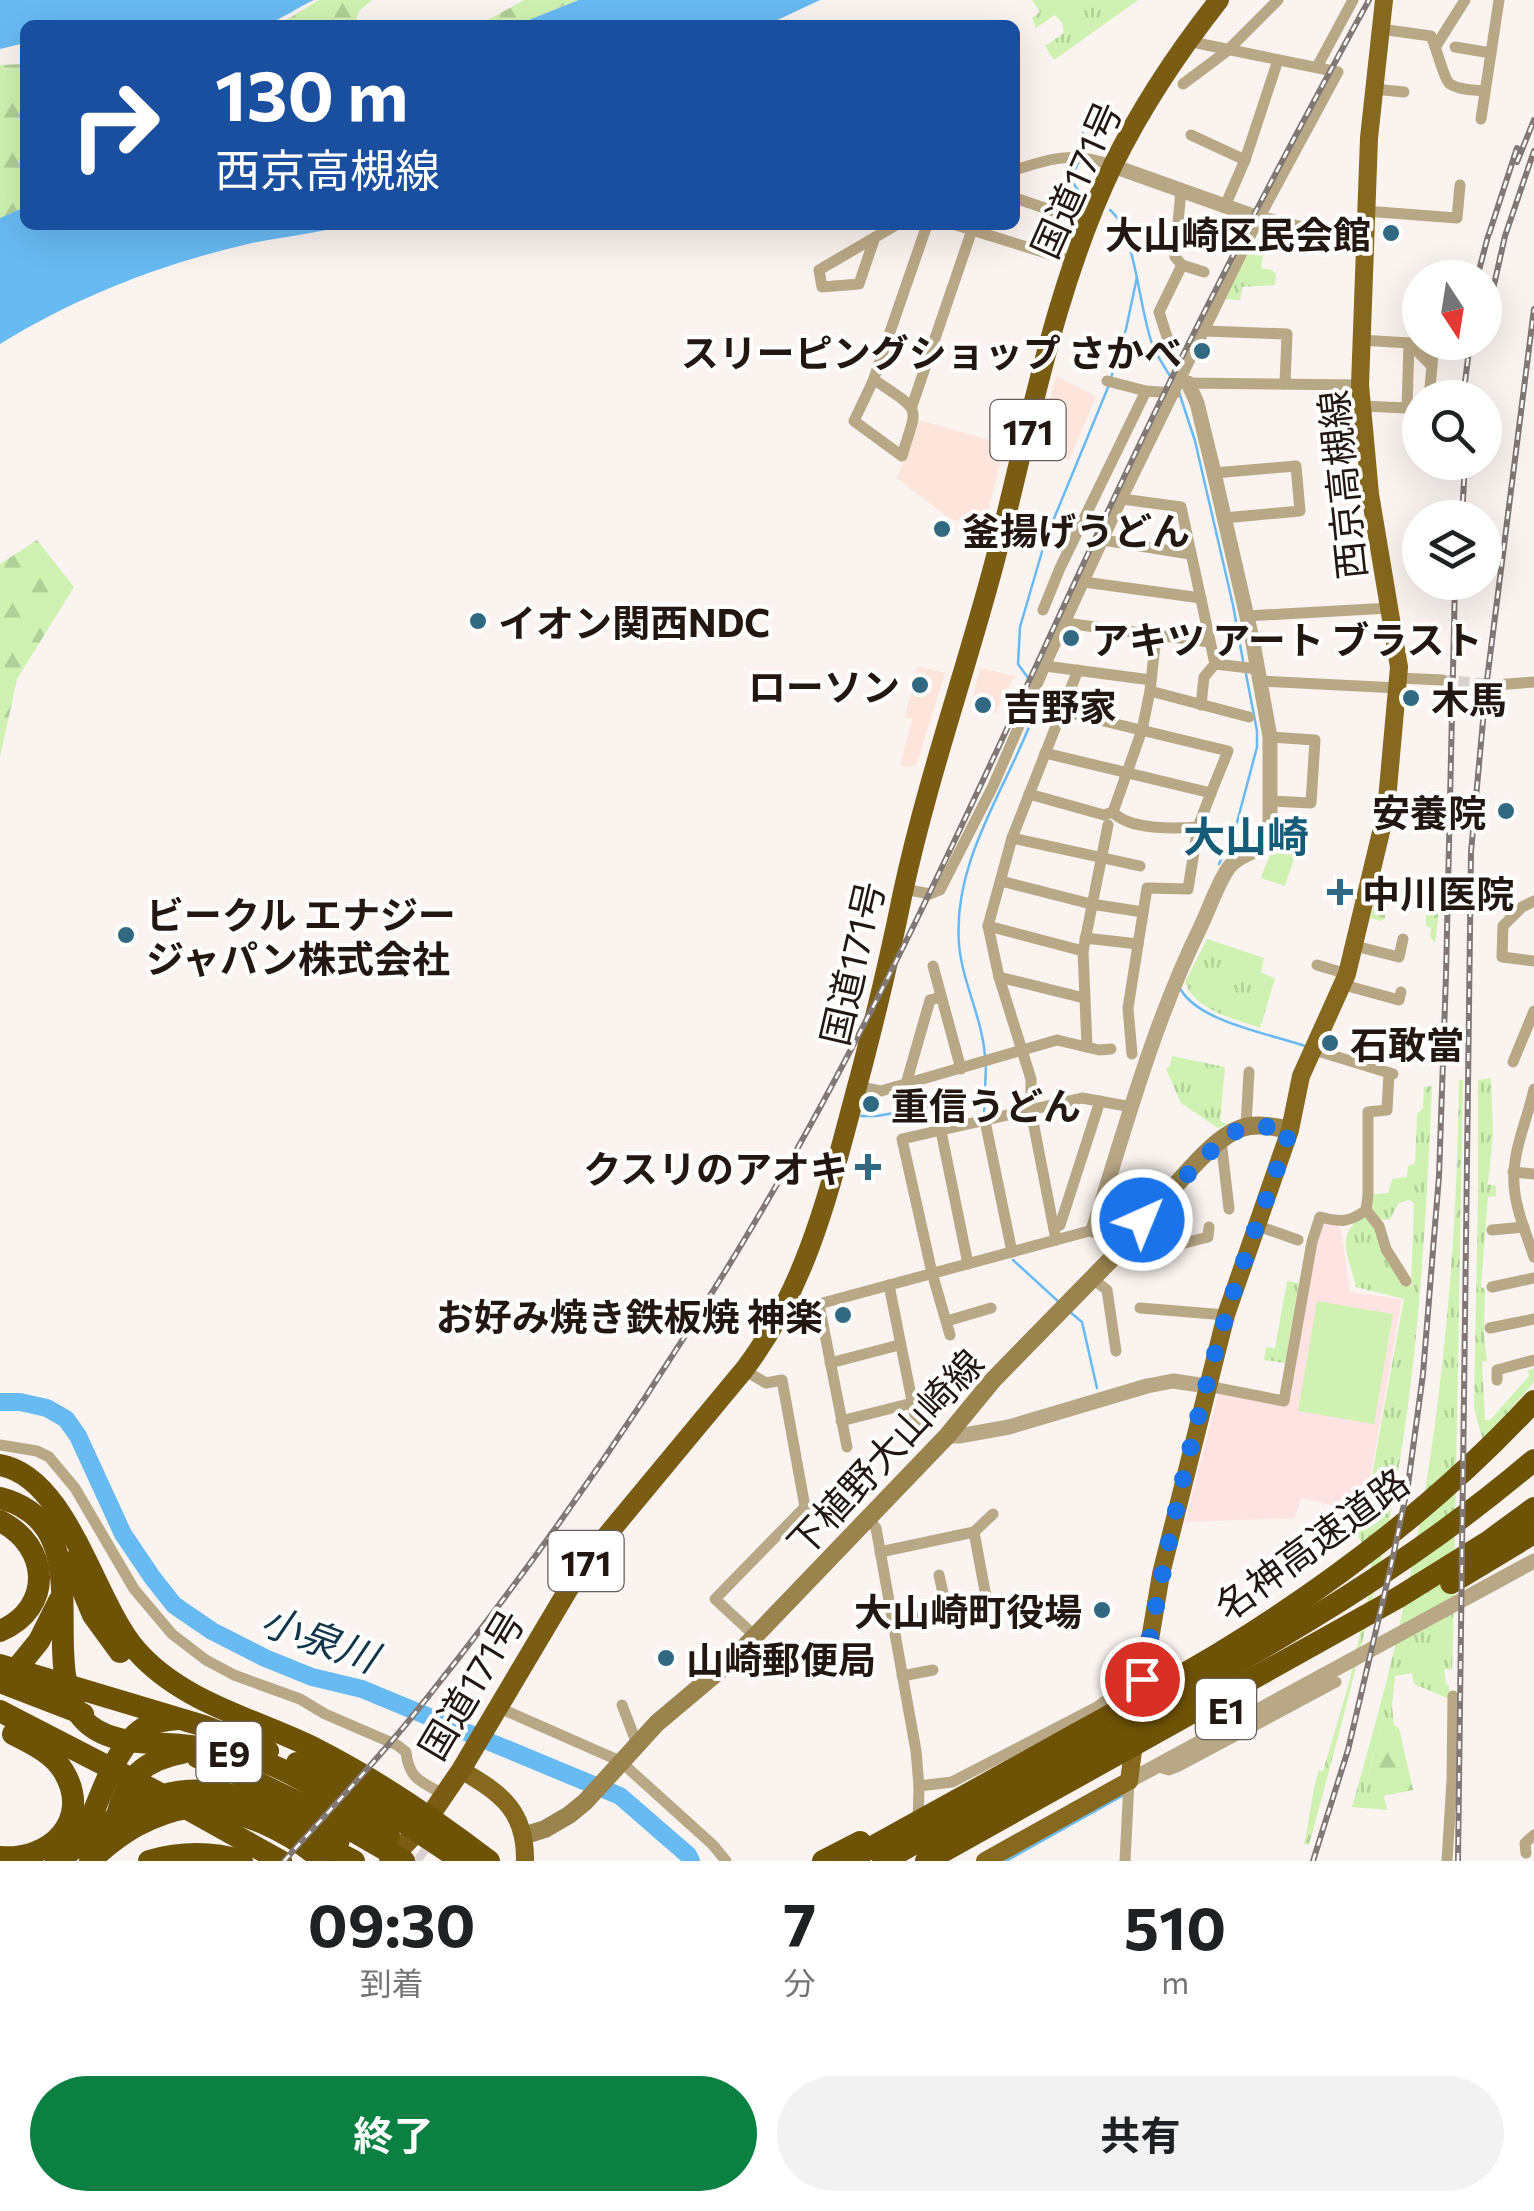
<!DOCTYPE html>
<html lang="ja">
<head>
<meta charset="utf-8">
<style>
  body { margin:0; font-family:Commissioner,"Noto Sans JP",sans-serif; background:#f2f2f2; color:#202124; height:100vh; display:flex; flex-direction:column; font-size:38px; white-space:nowrap }
  * { box-sizing:border-box; margin:0 }
  p { font-size:32px; color:#757577 }
  .icon { flex:none; width:55px; height:55px; fill:none; stroke:currentColor; stroke-width:2; stroke-linecap:round; stroke-linejoin:round }
  .map { position:relative; height:1861px; overflow:hidden }
  .sheet { display:flex; flex-direction:column; background:#fff; flex:1 }
  .sheet>* { flex:none }
  .banner { position:absolute; left:20px; top:20px; width:1000px; height:210px; border-radius:15px; box-shadow:0 10px 40px #0002; background:#1a4fa0; color:#fff; overflow:hidden }
  .needle { width:65px; rotate:168deg }
  .buttons { position:absolute; left:1402px; top:260px; display:grid; gap:20px }
  .buttons a { display:grid; place-items:center; width:100px; height:100px; border-radius:50%; background:#fff; box-shadow:0 10px 40px #0002; font-size:50px }
  .pin { position:absolute; display:grid; place-items:center; width:85px; height:85px; color:#fff; margin:-42px; border:5px solid #fff; border-radius:50%; box-shadow:0 2px 10px #0007 }
  .me { position:absolute; width:110px; margin:-55px; rotate:44deg; stroke-linejoin:round; filter:drop-shadow(0 0 8px #0008) }
  .turn { display:flex; align-items:center; gap:35px; height:210px; padding:0 30px; font-size:45px }
  .turn .icon { width:130px; height:130px; stroke-width:2.5 }
  .turn b { display:block; font-size:70px; line-height:85px }
  .eta { display:flex; justify-content:space-evenly; align-items:center; height:170px; text-align:center }
  .eta b { font-size:60px; font-weight:700; line-height:70px }
  .button { display:flex; gap:20px; margin-top:auto; padding:20px 30px }
  .button a { flex:1; height:115px; border-radius:60px; background:#0b8043; color:#fff; font-size:40px; font-weight:700; line-height:115px; text-align:center }
  .button a+a { background:#f2f2f2; color:#202124 }
  .map>svg:first-child { display:block }
</style>
</head>
<body>
<div class="map">
<svg width="1534" height="1861" viewBox="0 0 1534 1861">
  <defs>
    <pattern id="grass-tufts" width="24" height="20" patternUnits="userSpaceOnUse" patternTransform="scale(2.5)"><rect width="24" height="20" fill="#cff2b2"/><path d="M3 7l-1-3M5 7V3M7 7l1-3M15 17l-1-3M17 17v-4M19 17l1-3" fill="none" stroke="#b1cf98"/></pattern>
    <pattern id="forest-firs" width="22" height="20" patternUnits="userSpaceOnUse" patternTransform="scale(2.5)"><rect width="22" height="20" fill="#cff2b2"/><path d="M5 1l3.5 6h-7zM16 11l3.5 6h-7z" fill="#b1cf98"/></pattern>
  </defs>
  <rect width="100%" height="100%" fill="#faf3f0"/>
  <!-- commercial -->
  <g fill="#fde5db">
    <path d="M1056,376l40,20 -27,64 -33,-8z"/>
    <path d="M918,420l87,24 -21,84 -34,-9 -53,-41 7,-18h2z"/>
    <path d="M917,666l28,7 -29,93 -13,1 -3,-1 12,-47 -7,-2z"/>
    <path d="M980,668l35,8 -20,37 -25,-5z"/>
  </g>
  <!-- education -->
  <path fill="#fee3e2" d="M1322,1223l16,2 3,5 9,62 52,7 -40,225 -30,-7 2,-11 -33,-8 -6,20 -110,4 33,-128 66,12 6,-4 25,-162z"/>
  <!-- grass -->
  <g fill="url(#grass-tufts)">
    <path d="M1032,0h106l-84,60 -9,-14 19,-13 -2,-10 -7,-8 -19,13 -4,-10 8,-6z"/>
    <path d="M1250,241l15,4 -4,23 11,2 4,4 -1,11 -33,2 -2,13 -18,-1z"/>
    <path d="M1207,939l57,19 -3,14 14,7 -15,49c-26,-10 -65,-17 -75,-46z"/>
    <path d="M1172,1056l53,11 -5,54 7,3 -9,4 -37,-25 -15,-34 4,-3z"/>
    <path d="M1491,1078l2,57 -5,49 8,2v10l-8,1 -7,90 4,2 -1,45 3,27 -5,1 3,58h5l39,-44 -1,-5 6,-3v14l-47,55 -5,1 -8,-30 4,-213v-115z"/>
    <path d="M1459,1080h4l-10,563 -1,27 -8,-1 2,15 3,2v13l-35,-15 -2,-11 -17,3 -3,31 2,18 -13,2 -13,47 16,23 3,13 -35,-3c17,-61 35,-122 48,-184 39,-178 57,-360 59,-543z"/>
    <path d="M1432,1086c-6,135 -13,270 -37,403 -22,121 -54,238 -86,356l-5,-1c6,-25 7,-50 15,-74l4,1 26,-88 22,-98v-24l-16,-31 8,-6 41,-225 -48,-12c-6,-29 -23,-51 7,-71l11,12 30,57 7,1 3,-83 -5,-3 -10,3 -10,17 -9,-1 -10,-10 4,-15 14,-1 4,-14 15,-2 1,-11 7,-2 2,-50 6,-6 1,-21z"/>
    <path d="M1287,1281l12,2 -14,80 -21,-3 2,-13 9,1z"/>
  </g>
  <!-- forest -->
  <g fill="url(#forest-firs)">
    <path d="M319,0h53l-13,11 -4,12 -77,2z"/>
    <path d="M524,0h55l-63,25h-37z"/>
    <path d="M25,64v143l-25,11v-153z"/>
    <path d="M37,540l37,47 -57,92 -17,78v-193z"/>
    <path d="M1409,881l20,5 8,-2 1,36 -3,23 -5,-6 1,-9 -5,-2v-26l-13,-2 -5,3 -15,-3 -8,10v11l-4,2 -11,-3 11,-35 2,1 1,8 15,3 5,-12z"/>
    <path d="M1394,1725l5,3 14,62 -30,6 -15,-22 13,-47z"/>
  </g>
  <!-- pitch -->
  <g fill="#cff2b2">
    <path d="M1276,829h28l-19,57 -24,-8c5,-16 15,-32 15,-49z"/>
    <path d="M1317,1301l76,13 -19,110 -76,-13z"/>
  </g>
  <!-- water -->
  <g fill="#68baf2">
    <path d="M0,0h314c-17,8 -31,18 -48,25h-241v18l-25,6z"/>
    <path d="M579,0h241l-53,25h-251z"/>
    <path d="M25,207v18h321c-32,9 -66,12 -98,19 -87,20 -172,53 -248,100v-126z"/>
  </g>
  <g fill="none" stroke-linecap="round" stroke-linejoin="round">
    <!-- stream -->
    <g stroke="#68baf2" stroke-width="2.5">
      <path d="M1081,156l3,-8 -1,-15"/>
      <path d="M1078,163l-7,17 11,16"/>
      <path d="M1110,210c26,20 29,103 43,136 5,12 13,23 20,35"/>
      <path d="M1111,378l15,-49 11,-52"/>
      <path d="M1179,392l16,49 38,164 10,56"/>
      <path d="M1031,682l-13,-18 2,-37 26,-89 63,-153"/>
      <path d="M1219,864l16,-34 22,-83v-16l-11,-57"/>
      <path d="M1181,990c19,32 89,44 124,56"/>
      <path d="M985,1056c-3,-39 -23,-74 -26,-112 -7,-89 55,-165 81,-246l-3,-4"/>
      <path d="M861,1116h16l66,-12"/>
      <path d="M984,1116l2,-52"/>
      <path d="M1013,1260l47,43"/>
      <path d="M1070,1312l12,10 15,66"/>
      <path d="M1006,1861l116,-65"/>
    </g>
    <!-- river -->
    <path stroke="#68baf2" stroke-width="18" d="M0,1402h20l27,6 19,11 12,17 45,98 29,43 22,28 38,26 53,27 47,19 50,12 258,107 68,59 3,6"/>
    <!-- minor-tunnel -->
    <path stroke="#dad2cf" stroke-width="11" stroke-dasharray="11 5.5" stroke-linecap="butt" d="M1442,680l54,5"/>
    <!-- motorway-tunnel -->
    <path stroke="#dad2cf" stroke-width="22" stroke-dasharray="22 11" stroke-linecap="butt" d="M389,1836l33,25"/>
    <!-- minor -->
    <g stroke="#b9a886" stroke-width="11">
      <path d="M1380,29l51,7c5,10 13,44 19,48 9,6 25,6 35,7"/>
      <path d="M1436,46l29,-46"/>
      <path d="M1455,47l36,6"/>
      <path d="M1317,67l36,-67"/>
      <path d="M1183,84l44,-33 51,-51"/>
      <path d="M1374,89l30,3"/>
      <path d="M1481,119l18,-119"/>
      <path d="M1191,135l54,25"/>
      <path d="M1015,170c36,-12 61,-19 98,-4"/>
      <path d="M1181,190l-6,67 7,8 22,7"/>
      <path d="M1015,198l74,25"/>
      <path d="M1225,206l20,-46 33,-100"/>
      <path d="M1365,211l92,7 3,-33"/>
      <path d="M956,225l119,37"/>
      <path d="M875,237l-16,47 -37,3 -3,-17 77,-45"/>
      <path d="M1205,331l82,3 -2,50"/>
      <path d="M1361,340l48,3 23,23"/>
      <path d="M1169,343l-10,-31 23,-47"/>
      <path d="M873,381l6,2c44,30 38,22 23,73l-48,-35 19,-40 54,-156"/>
      <path d="M1107,381l39,10 29,2"/>
      <path d="M1184,383l176,2"/>
      <path d="M1430,388l4,-46"/>
      <path d="M912,406l60,-176"/>
      <path d="M1362,406l45,2 2,-65"/>
      <path d="M1214,473l82,-7 4,45 -76,7"/>
      <path d="M1122,499l59,8 34,157 43,5"/>
      <path d="M1103,540l87,14"/>
      <path d="M1084,582l117,16"/>
      <path d="M1043,610l17,-42 86,-177"/>
      <path d="M1246,616l143,-8"/>
      <path d="M1065,623l145,19"/>
      <path d="M1399,678l43,2"/>
      <path d="M1151,680l-106,-14 77,-167 137,-281 79,-146 -151,-31"/>
      <path d="M1260,681l138,7"/>
      <path d="M1496,685l38,-3"/>
      <path d="M1150,691l99,26"/>
      <path d="M1201,705l3,-28 11,-13"/>
      <path d="M1270,737l45,3 -4,63 -40,-2"/>
      <path d="M1045,753l166,40 17,-42 -166,-40"/>
      <path d="M1029,794l75,21 9,-3c16,18 62,17 85,15l13,-34"/>
      <path d="M1113,812l29,-82 8,-39 6,-55"/>
      <path d="M1012,838l128,28"/>
      <path d="M1001,881l90,23 52,8"/>
      <path d="M904,889l26,5 10,-4 53,-104 52,-120"/>
      <path d="M1534,901l-12,6 -19,19 -1,31 32,4"/>
      <path d="M988,926l95,25"/>
      <path d="M1085,938l53,6"/>
      <path d="M1355,946l44,11 4,-18"/>
      <path d="M1317,965l30,9"/>
      <path d="M933,966l28,103"/>
      <path d="M999,977l85,21"/>
      <path d="M1344,985l55,15 2,-8"/>
      <path d="M1087,1047l-4,-96 25,-126"/>
      <path d="M1311,1049l82,25"/>
      <path d="M1132,1054l-4,-46 19,-120 41,1 10,-62"/>
      <path d="M1513,1062l21,-51"/>
      <path d="M906,1084l24,-84 11,-3"/>
      <path d="M858,1086l23,5 176,-51 42,10 12,-1"/>
      <path d="M1534,1089c-6,28 -19,56 -20,84 -2,28 11,57 20,84"/>
      <path d="M985,1121l27,131"/>
      <path d="M1246,1126l3,-54"/>
      <path d="M941,1131l27,133"/>
      <path d="M1221,1140l8,69"/>
      <path d="M1513,1172l21,2"/>
      <path d="M1366,1210l13,16 7,23 20,32"/>
      <path d="M1258,1226l40,14"/>
      <path d="M1054,1228l6,-3 40,-124"/>
      <path d="M1492,1230l32,-3"/>
      <path d="M1056,1240l-25,-129v-32l-32,-102 -11,-51 24,-88 66,-168"/>
      <path d="M1093,1279l14,11 9,61"/>
      <path d="M889,1285l28,141"/>
      <path d="M1492,1287l42,-9"/>
      <path d="M819,1304l28,143"/>
      <path d="M1140,1308l86,7"/>
      <path d="M782,1311l37,-7 274,-74c19,-3 43,-12 60,-6l12,21 4,2 39,-10 1,-10"/>
      <path d="M947,1321l44,-13"/>
      <path d="M1490,1328l44,-9"/>
      <path d="M950,1335l-18,-62 -30,-134 180,-41 50,9"/>
      <path d="M830,1363l69,-18"/>
      <path d="M744,1370l22,13 16,-3 23,127 -90,92 40,37"/>
      <path d="M1497,1380v-10l37,-10"/>
      <path d="M1207,1386l77,15 28,-159 8,-25c20,5 29,6 46,-7l2,-15v-83l19,-2 2,-37"/>
      <path d="M841,1421l71,-18"/>
      <path d="M0,1445l37,6 12,6 26,31 59,101 38,45 34,26 28,15 66,24 25,15 72,31 9,7c3,28 16,30 39,43"/>
      <path d="M867,1517l9,11 40,223 3,35 33,-4 145,-75 17,-13 28,-15"/>
      <path d="M974,1532l19,-18"/>
      <path d="M880,1552l94,-20 13,70 -94,21"/>
      <path d="M939,1575l8,36"/>
      <path d="M902,1676l31,-6"/>
      <path d="M622,1705l15,39"/>
      <path d="M497,1707l123,54 93,84 13,16"/>
      <path d="M1155,1766l14,4 10,-4 157,-84"/>
      <path d="M918,1822l1,-36"/>
      <path d="M1526,1853l-1,-10 9,-8"/>
      <path d="M1125,1861l4,-80"/>
      <path d="M1447,1861l5,-81 1,-84"/>
    </g>
    <!-- tertiary -->
    <g stroke="#b9a886" stroke-width="15">
      <path d="M1113,166l146,52 94,24 11,-2"/>
      <path d="M1093,1230c32,-101 60,-206 107,-302 9,-18 18,-47 30,-62 12,-14 34,-13 40,-32v-97l-17,-94 -39,-170 -17,-70 -9,-20"/>
      <path d="M947,1436h12l50,-9 138,-41 26,-5 34,5"/>
      <path d="M1129,1781l405,-220"/>
    </g>
    <!-- secondary -->
    <path stroke="#9b834e" stroke-width="18" d="M523,1836l22,-7 24,-14 16,-13 72,-79 76,-64 214,-223 46,-56 133,-136 12,-13 4,-11c30,-24 70,-89 108,-94 13,-2 27,1 40,4"/>
    <!-- primary -->
    <g stroke="#86681e" stroke-width="18">
      <path d="M1139,1705l22,-131 65,-259 64,-185 11,-54 46,-102 39,-163 13,-144 -29,-173 -10,-109 9,-247 15,-138"/>
      <path d="M461,1770c40,23 65,41 64,91"/>
      <path d="M985,1861l144,-80 6,-45"/>
    </g>
    <!-- trunk -->
    <path stroke="#7a5d12" stroke-width="20" d="M389,1861l36,-38 36,-53 123,-207 160,-193c58,-76 82,-166 106,-257 20,-73 38,-147 53,-221 24,-111 62,-219 91,-328 35,-134 59,-274 119,-399 29,-59 65,-113 106,-165"/>
    <!-- motorway -->
    <g stroke="#6e5206" stroke-width="22">
      <path d="M0,1465c68,12 94,137 136,185 46,53 120,69 180,99 61,31 118,70 173,112"/>
      <path d="M0,1498c105,27 34,163 82,220 26,30 73,23 108,28 22,3 45,8 67,14 45,13 92,51 132,76"/>
      <path d="M0,1521c50,25 54,87 0,110"/>
      <path d="M71,1562l22,53 27,37"/>
      <path d="M1451,1583l83,-50"/>
      <path d="M0,1665l204,61 64,25"/>
      <path d="M9,1678l30,-37 20,-40"/>
      <path d="M0,1682l83,32"/>
      <path d="M0,1711l157,81 124,69"/>
      <path d="M197,1757c72,29 141,63 207,104"/>
      <path d="M297,1763l78,40 87,58"/>
      <path d="M203,1806c46,8 85,24 120,55"/>
      <path d="M115,1825c8,-42 23,-64 67,-72"/>
      <path d="M79,1842c20,-33 33,-98 68,-116 10,-5 21,-6 31,-7"/>
      <path d="M317,1842l37,19"/>
      <path d="M0,1857c51,4 92,-37 64,-85 -11,-19 -32,-28 -51,-38"/>
      <path d="M56,1861c25,-15 46,-36 70,-50 78,-46 142,-5 213,29"/>
      <path d="M90,1861c30,-28 61,-48 102,-54"/>
      <path d="M149,1861c32,-9 61,-10 93,0"/>
      <path d="M823,1861l37,-19"/>
      <path d="M847,1861c74,-41 147,-81 220,-122 51,-28 103,-56 153,-86 114,-70 223,-153 314,-252"/>
      <path d="M883,1861c89,-49 177,-98 265,-148 135,-75 268,-152 386,-253"/>
      <path d="M926,1861l473,-264 90,-56 45,-33"/>
    </g>
    <!-- rail casing -->
    <g stroke="#817773" stroke-width="6">
      <g id="rail">
        <path d="M1517,162l17,-42"/>
        <path d="M1489,234l28,-86"/>
        <path d="M1477,278l11,-42"/>
        <path d="M1485,325l20,-89 29,-85"/>
        <path d="M1463,398l7,-56"/>
        <path d="M1462,518l3,-56"/>
        <path d="M284,1861c41,-46 84,-91 123,-138 137,-169 260,-349 369,-537 136,-235 242,-487 359,-732 73,-154 152,-305 234,-454"/>
        <path d="M1313,1861l35,-111 43,-184 17,-81 15,-111 16,-198 7,-201 9,-393"/>
        <path d="M1458,1861l13,-1009 15,-164 48,-379"/>
      </g>
    </g>
    <!-- rail -->
    <use href="#rail" stroke="#fff" stroke-width="2.5" stroke-dasharray="8" stroke-linecap="butt"/>
  </g>
  <g fill="none" stroke-linecap="round" stroke-linejoin="round">
    <!-- route -->
    <path stroke="#1a73e8" stroke-width="18" stroke-dasharray="0 32.4" d="M1142,1220l86,-86 26,-9 36,5c-20,62 -45,123 -64,186 -36,119 -61,241 -84,363"/>
  </g>
  <!-- markers -->
  <g fill="#316983" stroke="#fff" stroke-width="4">
    <circle cx="1391" cy="233" r="10"/>
    <circle cx="1202" cy="351" r="10"/>
    <circle cx="942" cy="529" r="10"/>
    <circle cx="478" cy="621" r="10"/>
    <circle cx="1071" cy="638" r="10"/>
    <circle cx="920" cy="685" r="10"/>
    <circle cx="1411" cy="698" r="10"/>
    <circle cx="983" cy="705" r="10"/>
    <circle cx="1506" cy="811" r="10"/>
    <path d="M1335 877h10v10h10v10h-10v10h-10v-10h-10v-10h10z"/>
    <circle cx="126" cy="935" r="10"/>
    <circle cx="1330" cy="1043" r="10"/>
    <circle cx="871" cy="1104" r="10"/>
    <path d="M863 1152h10v10h10v10h-10v10h-10v-10h-10v-10h10z"/>
    <circle cx="843" cy="1315" r="10"/>
    <circle cx="1102" cy="1610" r="10"/>
    <circle cx="666" cy="1658" r="10"/>
  </g>
  <g text-anchor="middle" dominant-baseline="central" stroke-width="8" stroke-linejoin="round" paint-order="stroke">
    <!-- shield labels -->
    <g fill="#fff" stroke="#655d59" stroke-width="2.5">
      <rect x="990.5" y="400" width="75" height="60" rx="8"/>
      <rect x="548.5" y="1531" width="75" height="60" rx="8"/>
      <rect x="1196" y="1679" width="60" height="60" rx="8"/>
      <rect x="196.5" y="1722" width="65" height="60" rx="8"/>
    </g>
    <g font-size="35" font-weight="bold" fill="#231712">
      <text x="1028" y="430">171</text>
      <text x="586" y="1561">171</text>
      <text x="1226" y="1709">E1</text>
      <text x="229" y="1752">E9</text>
    </g>
    <!-- street labels -->
    <g font-size="38" fill="#231712" stroke="#fff">
      <text transform="translate(1075 179) rotate(-66)">国道171号</text>
      <text transform="translate(1341 485) rotate(-96)">西京高槻線</text>
      <text transform="translate(851 963) rotate(-77)">国道171号</text>
      <text transform="translate(884 1452) rotate(-47)">下植野大山崎線</text>
      <text transform="translate(1311 1543) rotate(-36)">名神高速道路</text>
      <text transform="translate(470 1684) rotate(-59)">国道171号</text>
    </g>
    <!-- poi labels -->
    <g font-size="38" font-weight="bold" fill="#231712" stroke="#fff" text-anchor="start">
      <text x="1371" y="233" text-anchor="end">大山崎区民会館</text>
      <text x="1182" y="351" text-anchor="end">スリーピングショップ さかべ</text>
      <text x="962" y="529">釜揚げうどん</text>
      <text x="498" y="621">イオン関西NDC</text>
      <text x="1091" y="638">アキツ アート ブラスト</text>
      <text x="900" y="685" text-anchor="end">ローソン</text>
      <text x="1431" y="698">木馬</text>
      <text x="1003" y="705">吉野家</text>
      <text x="1486" y="811" text-anchor="end">安養院</text>
      <text x="1362" y="892">中川医院</text>
      <text x="146" y="913">ビークル エナジー<tspan x="146" dy="44">ジャパン株式会社</tspan></text>
      <text x="1350" y="1043">石敢當</text>
      <text x="891" y="1104">重信うどん</text>
      <text x="848" y="1167" text-anchor="end">クスリのアオキ</text>
      <text x="823" y="1315" text-anchor="end">お好み焼き鉄板焼 神楽</text>
      <text x="1082" y="1610" text-anchor="end">大山崎町役場</text>
      <text x="686" y="1658">山崎郵便局</text>
    </g>
    <!-- water labels -->
    <g font-size="40" font-style="italic" fill="#11354b" stroke="#fff">
      <text transform="translate(320 1637) rotate(20)">小泉川</text>
    </g>
    <!-- quarter labels -->
    <g font-size="42" font-weight="bold" fill="#165b77" stroke="#fff">
      <text x="1246" y="835">大山崎</text>
    </g>
  </g>
</svg>
<div class="buttons">
<a><svg class="needle" viewBox="-14 -14 28 28"><path d="M0-13l5 13h-10z" fill="#e53935"/><path d="M0 13l5-13h-10z" fill="#757577"/></svg></a>
<a><svg class="icon" aria-label="search" viewBox="0 0 24 24"><circle cx="10" cy="10" r="6"/><path d="M15 15l6 6"/></svg></a>
<a><svg class="icon" aria-label="layers" viewBox="0 0 24 24"><path d="M12 4l9 5-9 5-9-5zM3 14l9 5 9-5"/></svg></a>
</div>
<div class="pin" style="left:1142px;top:1679px;background:#d93025"><svg class="icon" aria-label="arrive" viewBox="0 0 24 24"><path d="M6 21V4h12l-3 4 3 4H6"/></svg></div>
<svg class="me" style="left:1142px;top:1220px" viewBox="-20 -20 40 40"><circle r="17" fill="#1a73e8" stroke="#fff" stroke-width="3"/><path d="M0-11L8 9 0 5-8 9z" fill="#fff"/></svg>
<div class="banner">
<div class="turn"><svg class="icon" aria-label="right" viewBox="0 0 24 24"><path d="M7 20v-9h11M14 6l5 5-5 5"/></svg><div><b>130 m</b>西京高槻線</div></div>
</div>
</div>
<section class="sheet">
<div class="eta">
<div><b>09:30</b><p>到着</p></div>
<div><b>7</b><p>分</p></div>
<div><b>510</b><p>m</p></div>
</div>
<div class="button"><a>終了</a><a>共有</a></div>
</section>
</body>
</html>
